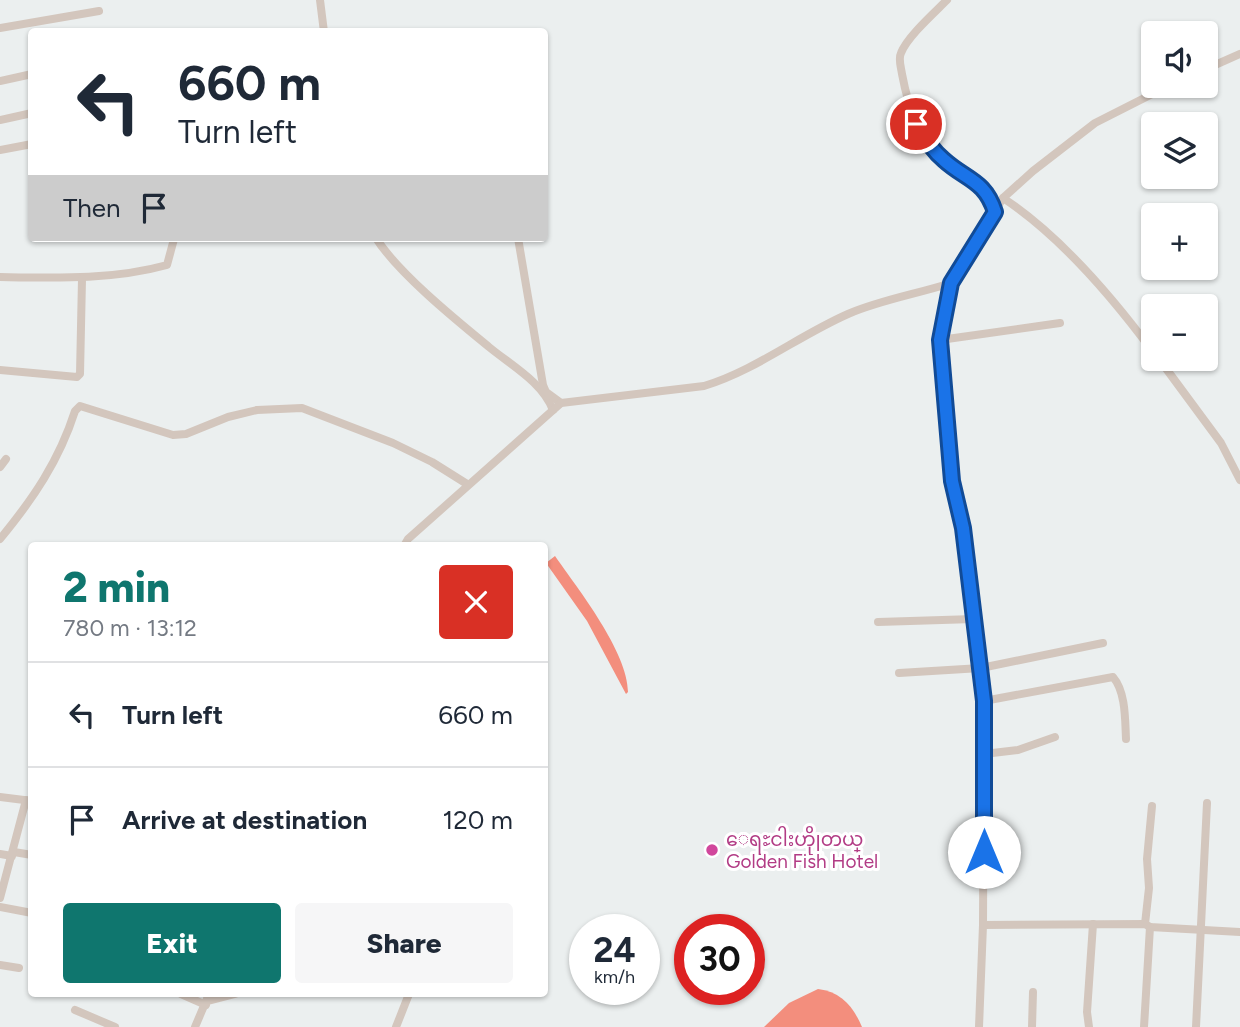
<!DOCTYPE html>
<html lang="en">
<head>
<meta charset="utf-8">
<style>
  body { margin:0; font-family:Figtree,"Noto Sans Myanmar",sans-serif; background:#f6f6f7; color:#1f2937; height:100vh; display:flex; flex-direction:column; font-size:26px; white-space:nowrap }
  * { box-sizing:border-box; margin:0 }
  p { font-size:23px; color:#747a83 }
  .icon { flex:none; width:38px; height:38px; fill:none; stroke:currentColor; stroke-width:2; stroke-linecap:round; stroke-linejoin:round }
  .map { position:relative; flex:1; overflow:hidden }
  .drawer { position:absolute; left:28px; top:542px; width:520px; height:455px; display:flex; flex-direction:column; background:#fff; border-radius:7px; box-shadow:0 2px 5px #0004 }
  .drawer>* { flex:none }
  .top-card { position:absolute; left:28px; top:28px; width:520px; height:214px; border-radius:7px; box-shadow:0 2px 5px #0004; background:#fff; color:#1f2937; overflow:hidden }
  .tools { position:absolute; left:1141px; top:21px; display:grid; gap:14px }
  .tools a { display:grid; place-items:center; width:77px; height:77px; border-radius:7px; background:#fff; box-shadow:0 2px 5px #0004; font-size:35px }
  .speed { position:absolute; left:569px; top:914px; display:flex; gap:14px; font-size:35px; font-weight:700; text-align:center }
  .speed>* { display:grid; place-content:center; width:91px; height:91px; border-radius:50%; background:#fff; box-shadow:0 2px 5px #0004; line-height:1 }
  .speed small { font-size:18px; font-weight:400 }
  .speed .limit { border:10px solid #d22; background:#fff; color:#111 }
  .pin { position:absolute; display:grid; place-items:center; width:60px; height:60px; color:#fff; margin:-30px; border:4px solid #fff; border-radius:50%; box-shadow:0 2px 7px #0007 }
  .me { position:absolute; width:77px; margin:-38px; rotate:0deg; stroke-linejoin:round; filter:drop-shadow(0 0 5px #0008) }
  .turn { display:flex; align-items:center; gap:24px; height:147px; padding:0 35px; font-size:32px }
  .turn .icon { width:91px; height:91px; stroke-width:2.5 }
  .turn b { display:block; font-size:49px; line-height:60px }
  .then { display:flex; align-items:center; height:66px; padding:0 35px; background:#0003; gap:14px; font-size:26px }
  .round { display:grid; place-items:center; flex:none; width:74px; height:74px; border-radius:7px; background:#f6f6f7 }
  .head { display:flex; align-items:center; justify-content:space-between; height:119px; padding:0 35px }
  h1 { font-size:42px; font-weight:800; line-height:52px; color:#0f766e }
  .button { display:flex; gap:14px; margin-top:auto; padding:14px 35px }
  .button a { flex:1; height:80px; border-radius:7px; background:#0f766e; color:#fff; font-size:28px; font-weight:800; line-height:80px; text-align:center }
  .button a+a { background:#f6f6f7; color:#1f2937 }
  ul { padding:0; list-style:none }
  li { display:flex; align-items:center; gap:21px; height:105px; padding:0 35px; border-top:2px solid #e0e1e3 }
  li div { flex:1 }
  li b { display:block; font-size:26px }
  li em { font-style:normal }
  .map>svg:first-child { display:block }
</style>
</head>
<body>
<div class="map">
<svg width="1240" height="1027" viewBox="0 0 1240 1027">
  <rect width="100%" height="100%" fill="#ebefef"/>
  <!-- water -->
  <g fill="#f38e7d">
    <path d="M555,556c23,33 73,96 73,136l-2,2 -39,-73 -41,-58z"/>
    <path d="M818,989c23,3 35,17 44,38h-98l25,-24z"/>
  </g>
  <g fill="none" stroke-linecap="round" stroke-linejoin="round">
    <!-- minor -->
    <g stroke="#d3c6bd" stroke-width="8">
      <path d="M320,0l4,32"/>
      <path d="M947,0c-13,13 -40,37 -46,53 -3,6 0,14 1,21 6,32 17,69 45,89 23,17 39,19 47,49"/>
      <path d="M0,28l99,-17"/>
      <path d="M1206,69l34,-15"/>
      <path d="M0,81l32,-7"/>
      <path d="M0,120l32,-7"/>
      <path d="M0,150l32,-6"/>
      <path d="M1003,198c56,37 110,100 150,154"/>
      <path d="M376,238c22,35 80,82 113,109 23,19 53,35 64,63"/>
      <path d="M518,238l25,147 3,7 15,11"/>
      <path d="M0,277c56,1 113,3 167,-12l7,-26"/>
      <path d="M940,340l120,-17"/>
      <path d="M1159,359l62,84 19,37"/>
      <path d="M0,370l77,7 3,-3 2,-95"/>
      <path d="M0,467l6,-8"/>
      <path d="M0,539c33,-40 59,-78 75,-128l5,-5 93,29 13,-1 42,-17 29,-7 45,-2 91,35 39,19 35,22"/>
      <path d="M404,546l4,-7 153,-136 143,-17c52,-16 94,-50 144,-72 32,-14 69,-20 103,-31"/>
      <path d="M878,622l96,-3"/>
      <path d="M899,673l82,-5 122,-25"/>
      <path d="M984,701l129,-24c13,15 12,43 13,62"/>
      <path d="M984,754l34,-4 37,-13"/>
      <path d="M0,797l32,4"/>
      <path d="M14,852l18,3"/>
      <path d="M0,854l12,2"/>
      <path d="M0,898l26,-98"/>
      <path d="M0,907l32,6"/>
      <path d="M1145,924l4,-36 -2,-29 5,-53"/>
      <path d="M983,925l162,-1 5,3 90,5"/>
      <path d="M0,965l19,3"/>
      <path d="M181,994l25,11"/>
      <path d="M208,1001l27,-7"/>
      <path d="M75,1010l40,17"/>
      <path d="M195,1027l14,-33"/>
      <path d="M396,1027l13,-33"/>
      <path d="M979,1027l4,-102 1,-224 -21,-173 -11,-47 -5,-46 -7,-95 2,-16 9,-41 52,-85 30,-27 62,-48 73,-37"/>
      <path d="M1032,1027l1,-35"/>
      <path d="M1089,1027l-2,-15 6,-88"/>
      <path d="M1144,1027l6,-100"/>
      <path d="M1196,1027l11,-224"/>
    </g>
  </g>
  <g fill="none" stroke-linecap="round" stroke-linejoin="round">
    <!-- route casing -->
    <g stroke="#114b97" stroke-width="18">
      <path id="route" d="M916,124c9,14 16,26 28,36 22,20 41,20 51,52l-44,71 -11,57 12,141 11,47 21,173v151"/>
    </g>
    <!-- route -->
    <use href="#route" stroke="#1a73e8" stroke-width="12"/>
  </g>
  <!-- markers -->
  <circle fill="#d1479c" stroke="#fff" stroke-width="2.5" cx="712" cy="850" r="7"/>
  <g text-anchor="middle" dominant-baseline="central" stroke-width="6" stroke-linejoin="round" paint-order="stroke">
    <!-- hotel labels -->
    <g font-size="19" fill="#b23c85" stroke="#fff" text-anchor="start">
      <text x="726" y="839">ေရႊငါးဟိုုတယ္<tspan x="726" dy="22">Golden Fish Hotel</tspan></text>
    </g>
  </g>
</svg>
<div class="tools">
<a><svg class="icon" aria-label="sound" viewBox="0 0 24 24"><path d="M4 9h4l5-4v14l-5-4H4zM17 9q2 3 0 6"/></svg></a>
<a><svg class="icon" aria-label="layers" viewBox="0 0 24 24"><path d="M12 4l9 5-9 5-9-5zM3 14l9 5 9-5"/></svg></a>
<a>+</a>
<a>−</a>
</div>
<div class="speed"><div>24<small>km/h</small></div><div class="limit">30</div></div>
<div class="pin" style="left:916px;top:124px;background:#d93025"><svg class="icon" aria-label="arrive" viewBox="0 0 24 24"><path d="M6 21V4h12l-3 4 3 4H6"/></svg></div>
<svg class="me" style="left:984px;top:852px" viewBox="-20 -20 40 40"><circle r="19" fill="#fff"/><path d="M0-13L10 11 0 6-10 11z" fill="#1a73e8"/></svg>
<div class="top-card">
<div class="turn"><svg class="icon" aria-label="left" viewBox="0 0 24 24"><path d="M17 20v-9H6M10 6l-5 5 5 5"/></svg><div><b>660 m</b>Turn left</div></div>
<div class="then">Then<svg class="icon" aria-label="arrive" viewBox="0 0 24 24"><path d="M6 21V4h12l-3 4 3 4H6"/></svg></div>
</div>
<section class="drawer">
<div class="head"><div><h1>2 min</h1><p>780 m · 13:12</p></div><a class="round" style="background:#d93025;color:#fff"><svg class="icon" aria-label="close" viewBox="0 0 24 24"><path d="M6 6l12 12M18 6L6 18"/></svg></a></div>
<ul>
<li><svg class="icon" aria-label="left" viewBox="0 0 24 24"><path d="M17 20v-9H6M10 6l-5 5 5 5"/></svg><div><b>Turn left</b></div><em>660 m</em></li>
<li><svg class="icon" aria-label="arrive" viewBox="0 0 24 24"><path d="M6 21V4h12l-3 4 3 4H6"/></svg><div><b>Arrive at destination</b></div><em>120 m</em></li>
</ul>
<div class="button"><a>Exit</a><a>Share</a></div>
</section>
</div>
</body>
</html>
